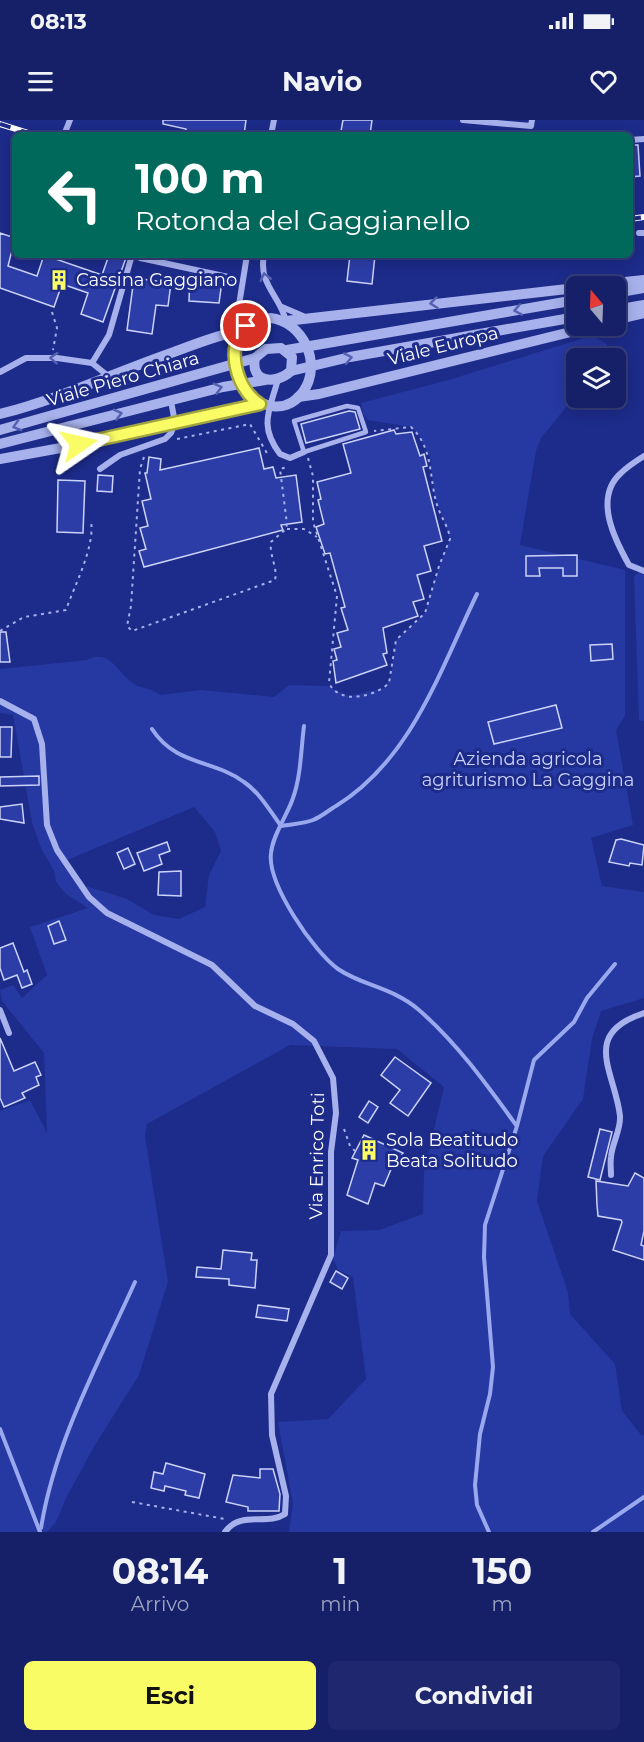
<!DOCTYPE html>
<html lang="it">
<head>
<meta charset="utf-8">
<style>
  body { margin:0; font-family:Montserrat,sans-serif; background:#1f286e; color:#f1f3f6; height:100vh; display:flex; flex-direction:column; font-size:22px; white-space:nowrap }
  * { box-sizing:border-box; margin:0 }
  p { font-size:20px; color:#9ea3c0 }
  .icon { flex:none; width:33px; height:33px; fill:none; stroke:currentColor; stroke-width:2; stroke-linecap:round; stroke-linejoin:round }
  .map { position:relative; height:1412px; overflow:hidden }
  .side { display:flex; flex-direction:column; background:#162068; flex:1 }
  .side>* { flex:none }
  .top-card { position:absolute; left:12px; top:12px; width:621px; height:126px; border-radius:9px; box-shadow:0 3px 15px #0003,0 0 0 2px #353e7c; background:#00695c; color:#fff; overflow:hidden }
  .needle { width:39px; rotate:341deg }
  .tools { position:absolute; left:566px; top:156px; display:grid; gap:12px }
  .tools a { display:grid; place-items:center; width:60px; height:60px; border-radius:9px; background:#162068; box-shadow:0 3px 15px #0003,0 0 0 2px #353e7c; font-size:30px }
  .pin { position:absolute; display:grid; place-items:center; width:51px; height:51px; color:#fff; margin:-26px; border:3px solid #fff; border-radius:50%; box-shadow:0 2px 6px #0007 }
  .me { position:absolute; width:66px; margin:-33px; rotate:79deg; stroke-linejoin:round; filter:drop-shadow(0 0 4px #0008) }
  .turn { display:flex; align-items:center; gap:21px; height:126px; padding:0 24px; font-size:27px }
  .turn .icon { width:78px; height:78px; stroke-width:2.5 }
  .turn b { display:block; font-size:42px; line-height:51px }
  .eta { display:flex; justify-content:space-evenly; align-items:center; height:102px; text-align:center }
  .eta b { font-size:36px; font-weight:700; line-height:42px }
  .action { display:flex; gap:12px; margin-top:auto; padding:12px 24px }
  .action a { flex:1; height:69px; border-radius:9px; background:#fafc65; color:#111; font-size:24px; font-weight:700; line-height:69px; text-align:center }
  .action a+a { background:#1f286e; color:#f1f3f6 }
  .status { display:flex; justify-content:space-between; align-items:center; height:42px; padding:0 30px; background:#162068; direction:ltr }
  .status svg { height:16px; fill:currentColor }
  header { display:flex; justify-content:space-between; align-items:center; height:78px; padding:0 24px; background:#162068; font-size:27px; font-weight:700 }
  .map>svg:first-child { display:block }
</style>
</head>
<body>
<div class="status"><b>08:13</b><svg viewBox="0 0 49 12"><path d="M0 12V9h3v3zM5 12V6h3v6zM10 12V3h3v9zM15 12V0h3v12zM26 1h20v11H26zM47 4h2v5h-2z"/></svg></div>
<header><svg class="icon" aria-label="menu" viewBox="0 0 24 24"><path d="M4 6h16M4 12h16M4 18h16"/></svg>Navio<svg class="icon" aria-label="heart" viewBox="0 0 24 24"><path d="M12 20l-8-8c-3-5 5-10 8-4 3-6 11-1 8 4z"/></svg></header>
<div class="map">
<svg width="644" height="1412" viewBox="0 0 644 1412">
  <rect width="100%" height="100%" fill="#1d2b8a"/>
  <!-- green -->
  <g fill="#2638a2" fill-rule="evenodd">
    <path d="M595,217l12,7 1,14h-32v37l-35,43 -5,13 -16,94 105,25v146l-9,14 17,95 -42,13 11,48 42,6v106l-43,13 -9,28 -9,60 -40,57 -6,45 31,91 2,22 45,50 7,47 20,25 2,-1v97h-355l4,-28 -15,-82 50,-3 38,-40 -13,-102 -15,-7 -5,-12 8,-27 38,-1 44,-16 1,-42 20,-85 -47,-38 -107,-4 -143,79 -2,12 23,146 -29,93 -44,70 -29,53 -10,24 -9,10h-47v-421l30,-11 17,33 -3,-80 -42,-52 -2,-11 13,-5 9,13 25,-23 -17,-48 58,-19 -22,-14 -10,-12 -2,-11 -13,-23 -9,-26 -19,-107 -13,-2v-44l87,-9c25,-13 31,17 51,26 8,3 15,3 22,9l41,-5 73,7 15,-12 38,1 22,10 35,-8 7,-11 5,-37 29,-27 14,-47 11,-27 -16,-45 -4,-37 -11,-22 -8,-8 -43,-7 -5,-6 -2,-11 84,-22 139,-43zM194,687l21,25 6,19 -12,24 -4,32 -26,12 -25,-4 -27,-16 -41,-13 -19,-26z"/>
    <path d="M640,452l4,3v146l-5,-1 -5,-144z"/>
  </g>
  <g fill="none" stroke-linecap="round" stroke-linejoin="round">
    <!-- stream -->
    <g stroke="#9aa8ee" stroke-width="4">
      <path d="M304,606c-3,23 -3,50 -11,72 -6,18 -20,36 -22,55 -4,31 43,99 67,116 25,17 54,18 81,41 38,33 68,75 97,115"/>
      <path d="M152,609c24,37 61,30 92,53 16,11 26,29 37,44 10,-2 22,-2 32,-6 8,-3 16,-10 23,-14 76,-47 104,-136 141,-212"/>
      <path d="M0,1309l40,103"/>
      <path d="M41,1408c14,-87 58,-166 94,-246"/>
      <path d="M489,1412l-12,-27 -2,-20 5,-51 10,-40 3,-27 -9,-110 1,-32 32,-99 17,-66 40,-38 13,-24 28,-34"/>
      <path d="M593,1412l51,-35"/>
    </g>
  </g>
  <!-- building -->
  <g fill="#2c3da8" stroke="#ccd3f9" stroke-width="1.5">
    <path d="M163,0h83l-2,15 -59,-2 1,-4 -23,-5z"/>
    <path d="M343,0h29l-2,15h-25l-4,-4z"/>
    <path d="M630,25h8l2,31 -10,1z"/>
    <path d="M0,113l15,5 -7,28 29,10 7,-21 58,20 7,-20h18l-24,67 -22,-8 7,-21 -26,-9 -8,23 -54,-19z"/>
    <path d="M350,135h25l-3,29 -25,-3z"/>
    <path d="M190,154l32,7 -3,22 -30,-2z"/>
    <path d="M134,158l37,5 -3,23 -12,-1 -4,29 -25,-4z"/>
    <path d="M349,291l6,1 5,17 -54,14 -5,-19z"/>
    <path d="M394,310l2,4 16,-2 8,24 4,-2 3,12 -4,1 19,74 -18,5 7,25 -14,4 7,24 -11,3 5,14 -35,12 4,25 -4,1 4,11 -51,18 -3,-22 4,-1 -3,-11 7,-2 -4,-14 11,-3 -7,-22 4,-1 -15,-54 -5,1 -9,-27 8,-3 -6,-24 3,-1 -4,-17 34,-9 -8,-29z"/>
    <path d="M259,328l5,21 9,-2 3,11 20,-3 6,47 -21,3 2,5 -139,37 -5,-16 7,-2 -6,-21 8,-2 -6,-25 9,-2 -6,-26h2l2,-16 12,2 -1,11z"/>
    <path d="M98,355l15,1 -1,16 -15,-1z"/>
    <path d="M58,360l27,1 -2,52 -26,-1z"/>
    <path d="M577,435v21h-14v-8h-24l1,8h-14v-20z"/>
    <path d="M0,512h6l4,30h-10z"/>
    <path d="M612,524l1,15 -22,2 -1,-16z"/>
    <path d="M556,585l6,23 -68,16 -6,-22z"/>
    <path d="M0,607h12l-1,30h-11z"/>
    <path d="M39,656v9l-39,1v-9z"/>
    <path d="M22,684l2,19 -24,-4v-12z"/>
    <path d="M621,719l23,6 -2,20 -12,-2 -1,3 -20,-4 7,-22z"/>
    <path d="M167,722l3,9 -11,4 3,9 -18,7 -7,-18z"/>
    <path d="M128,728l7,16 -11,5 -7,-16z"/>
    <path d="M181,751v25l-23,-1 1,-23z"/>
    <path d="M59,801l7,19 -12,4 -6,-18z"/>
    <path d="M13,823l11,29 3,-2 5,14 -10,4 -5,-13 -13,5 -4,-12v-20z"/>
    <path d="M0,918l14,33 21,-9 6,13 -5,2 3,8 -17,8 3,5 -21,9 -4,-9z"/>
    <path d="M395,937l36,26 -23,33 -18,-13 10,-13 -19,-15z"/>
    <path d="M369,981l9,6 -10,16 -9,-6z"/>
    <path d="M600,1009l12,3 -12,48 -12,-3z"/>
    <path d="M364,1015l39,18 -9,15 -2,-1 -8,19 -9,-3 -7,21 -21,-9 11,-35 -6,-2z"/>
    <path d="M635,1053l9,5v53l-3,14 3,1v14l-31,-10 9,-28 -1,-2 -23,-4 -1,-11 -1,-24 32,5z"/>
    <path d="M223,1130l29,3 -1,7h6l-2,28 -26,-3v-6l-33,-2 1,-10 24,2z"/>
    <path d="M336,1151l12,7 -6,11 -12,-7z"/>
    <path d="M258,1185l31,4 -2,12 -31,-4z"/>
    <path d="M166,1343l39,11 -6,24 -14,-3 1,-4 -21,-5 -1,5 -13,-3 3,-16 9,2z"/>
    <path d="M260,1349h13l7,25 -1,17h-31v-4l-22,-5 7,-27 27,3z"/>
  </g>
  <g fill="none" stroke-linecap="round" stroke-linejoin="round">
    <!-- path -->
    <g stroke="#a7b1ec" stroke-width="2" stroke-dasharray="3 4.5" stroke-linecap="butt">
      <path d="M52,192l5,16 -4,22"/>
      <path d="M177,319l73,-15 18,31"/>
      <path d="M144,337l-4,12 -9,137 -4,20 5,5 143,-51c3,-12 -6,-25 -4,-38l15,-13 1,-5 -7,-55 8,-2"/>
      <path d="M308,338l5,18v46l24,74 -8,87c10,22 46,14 60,0l7,-43 29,-27 14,-47 11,-27c-1,-11 -8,-20 -12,-31 -10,-29 -3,-58 -27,-81l-37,4"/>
      <path d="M287,409h17l13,8"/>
      <path d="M0,511l24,-14 42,-7c9,-26 29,-63 25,-89"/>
      <path d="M344,1009l6,17 5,5"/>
      <path d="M132,1382l93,17"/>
    </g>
    <!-- service -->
    <path stroke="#a7b1ec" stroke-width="4.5" d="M347,286l11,2 8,24 -62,20 -10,-31z"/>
    <!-- minor -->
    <g stroke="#a7b1ec" stroke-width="6">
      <path d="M463,0l68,6 1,-6"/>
      <path d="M64,15l6,-15"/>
      <path d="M271,15l3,-15"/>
      <path d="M630,20l14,-1"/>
      <path d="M639,113h5"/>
      <path d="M141,135l-1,3 5,1 88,19"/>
      <path d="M264,135c-6,29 16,41 22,66"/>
      <path d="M282,187l21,9"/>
      <path d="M240,211l-2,-20 9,-56"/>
      <path d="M223,213l14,-15"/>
      <path d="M92,243l17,-28 23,-80"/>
      <path d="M0,252l26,-14h31l35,5 16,13"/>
      <path d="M278,259c-8,31 -20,46 2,75l10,4 14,-6"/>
      <path d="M644,336c-8,5 -16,10 -23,17 -28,25 -6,67 8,92l15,6"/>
      <path d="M100,349l20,-14 45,-16 6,-6 4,-10 -4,-22"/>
      <path d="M0,581l34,18 8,25 5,81 10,25 32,47 18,16 105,52 43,41 38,18 21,17 19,37 3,35 -5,39v103l-60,139 1,41 14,61 -1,18c-18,12 -44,-4 -60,18"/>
      <path d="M0,890l9,23"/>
      <path d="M611,1055c0,-6 -1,-12 0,-18 1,-14 10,-27 9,-41 -5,-44 -40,-82 24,-103"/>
    </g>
    <!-- tertiary -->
    <g stroke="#a7b1ec" stroke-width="10">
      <path d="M587,166l57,-6"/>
      <path d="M615,173l29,-5"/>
      <path d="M615,190l29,-5"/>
      <path d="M615,200l29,-7"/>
      <path d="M286,201l290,-33"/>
      <path d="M281,228l11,9 -1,14c-15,14 -41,12 -36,-13l11,-9z"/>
      <path d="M287,230l289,-50"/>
      <path d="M291,251l59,-14 226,-40"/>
      <path d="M298,277l21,-3 276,-68"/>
      <path d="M0,294c60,-15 116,-42 174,-62 22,-8 43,-17 66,-21"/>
      <path d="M0,310l255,-72"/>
      <path d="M0,324l223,-57 42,-7"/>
      <path d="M0,339l99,-18"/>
    </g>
    <!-- rail casing -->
    <g stroke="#fff" stroke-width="6">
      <g id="rail">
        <path d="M0,4l35,11"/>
        <path d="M630,99l14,-2"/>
      </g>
    </g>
    <!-- rail -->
    <use href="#rail" stroke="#1d2b8a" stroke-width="4" stroke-dasharray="11" stroke-linecap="butt"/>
    <!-- tertiary-bridge -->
    <g stroke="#a7b1ec" stroke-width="10">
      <path d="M270,198c33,3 53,46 33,74 -19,26 -52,14 -62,-12 -13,-33 -6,-54 29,-62z"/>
      <path d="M99,321l161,-37"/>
    </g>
  </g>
  <!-- one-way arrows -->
  <defs><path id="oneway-chevron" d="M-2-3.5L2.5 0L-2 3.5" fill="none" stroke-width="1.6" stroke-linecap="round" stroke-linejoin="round" transform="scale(1.5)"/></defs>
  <g stroke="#5461b1">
    <use href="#oneway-chevron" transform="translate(265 157) rotate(-103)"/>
    <use href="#oneway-chevron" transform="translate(434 183) rotate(174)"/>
    <use href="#oneway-chevron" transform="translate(518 190) rotate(170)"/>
    <use href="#oneway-chevron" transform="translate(54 238) rotate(-177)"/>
    <use href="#oneway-chevron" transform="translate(348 238) rotate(-11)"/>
    <use href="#oneway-chevron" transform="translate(218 268) rotate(-15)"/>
    <use href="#oneway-chevron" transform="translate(118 294) rotate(-14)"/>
    <use href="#oneway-chevron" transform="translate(17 306) rotate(164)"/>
  </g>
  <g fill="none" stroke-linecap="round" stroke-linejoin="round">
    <!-- route casing -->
    <g stroke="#a2a442" stroke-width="15">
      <path id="route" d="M79,324l181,-40c-23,-13 -36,-58 -14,-78"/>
    </g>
    <!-- route -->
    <use href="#route" stroke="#fafc65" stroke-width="10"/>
  </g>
  <!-- icons -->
  <defs>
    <g id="building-bare" transform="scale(1.62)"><path d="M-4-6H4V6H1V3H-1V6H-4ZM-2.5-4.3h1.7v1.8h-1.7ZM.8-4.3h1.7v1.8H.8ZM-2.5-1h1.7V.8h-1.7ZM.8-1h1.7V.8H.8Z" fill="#fafc65" stroke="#1d2b8a" stroke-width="2.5" paint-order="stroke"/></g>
  </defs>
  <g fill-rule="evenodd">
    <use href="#building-bare" x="59" y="160"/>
    <use href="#building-bare" x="369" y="1030"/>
  </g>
  <g text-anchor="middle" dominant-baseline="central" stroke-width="6" stroke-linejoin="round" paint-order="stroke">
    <!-- poi labels -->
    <g font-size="18" fill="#fff" stroke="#1d2b8a" text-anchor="start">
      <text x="76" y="160">Cassina Gaggiano</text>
      <text x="386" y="1020">Sola Beatitudo<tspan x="386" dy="21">Beata Solitudo</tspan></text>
    </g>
    <!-- street labels -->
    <g font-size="18" fill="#fff" stroke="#1d2b8a">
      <text transform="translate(443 226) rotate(-14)">Viale Europa</text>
      <text transform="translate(123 259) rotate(-16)">Viale Piero Chiara</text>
      <text transform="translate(317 1036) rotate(-89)">Via Enrico Toti</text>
    </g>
    <!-- park labels -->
    <g font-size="18" fill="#ccd3f9" stroke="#1d2b8a">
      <text x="528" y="639">Azienda agricola<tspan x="528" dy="21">agriturismo La Gaggina</tspan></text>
    </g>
  </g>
</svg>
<div class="tools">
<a><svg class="needle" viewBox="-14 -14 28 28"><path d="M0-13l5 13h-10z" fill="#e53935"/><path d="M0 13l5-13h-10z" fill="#9ea3c0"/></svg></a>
<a><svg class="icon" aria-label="layers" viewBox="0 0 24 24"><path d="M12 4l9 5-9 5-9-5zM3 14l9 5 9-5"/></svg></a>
</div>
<div class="pin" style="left:246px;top:206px;background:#d93025"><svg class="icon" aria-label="arrive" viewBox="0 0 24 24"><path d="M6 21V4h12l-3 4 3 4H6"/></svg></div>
<svg class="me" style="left:79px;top:324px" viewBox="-20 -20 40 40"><path d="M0-17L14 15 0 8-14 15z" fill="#fafc65" stroke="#fff" stroke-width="4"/></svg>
<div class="top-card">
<div class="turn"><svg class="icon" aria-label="left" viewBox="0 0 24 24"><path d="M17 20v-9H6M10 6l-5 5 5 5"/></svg><div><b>100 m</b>Rotonda del Gaggianello</div></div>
</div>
</div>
<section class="side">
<div class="eta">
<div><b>08:14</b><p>Arrivo</p></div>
<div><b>1</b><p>min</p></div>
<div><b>150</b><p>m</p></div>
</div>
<div class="action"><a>Esci</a><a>Condividi</a></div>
</section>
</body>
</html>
